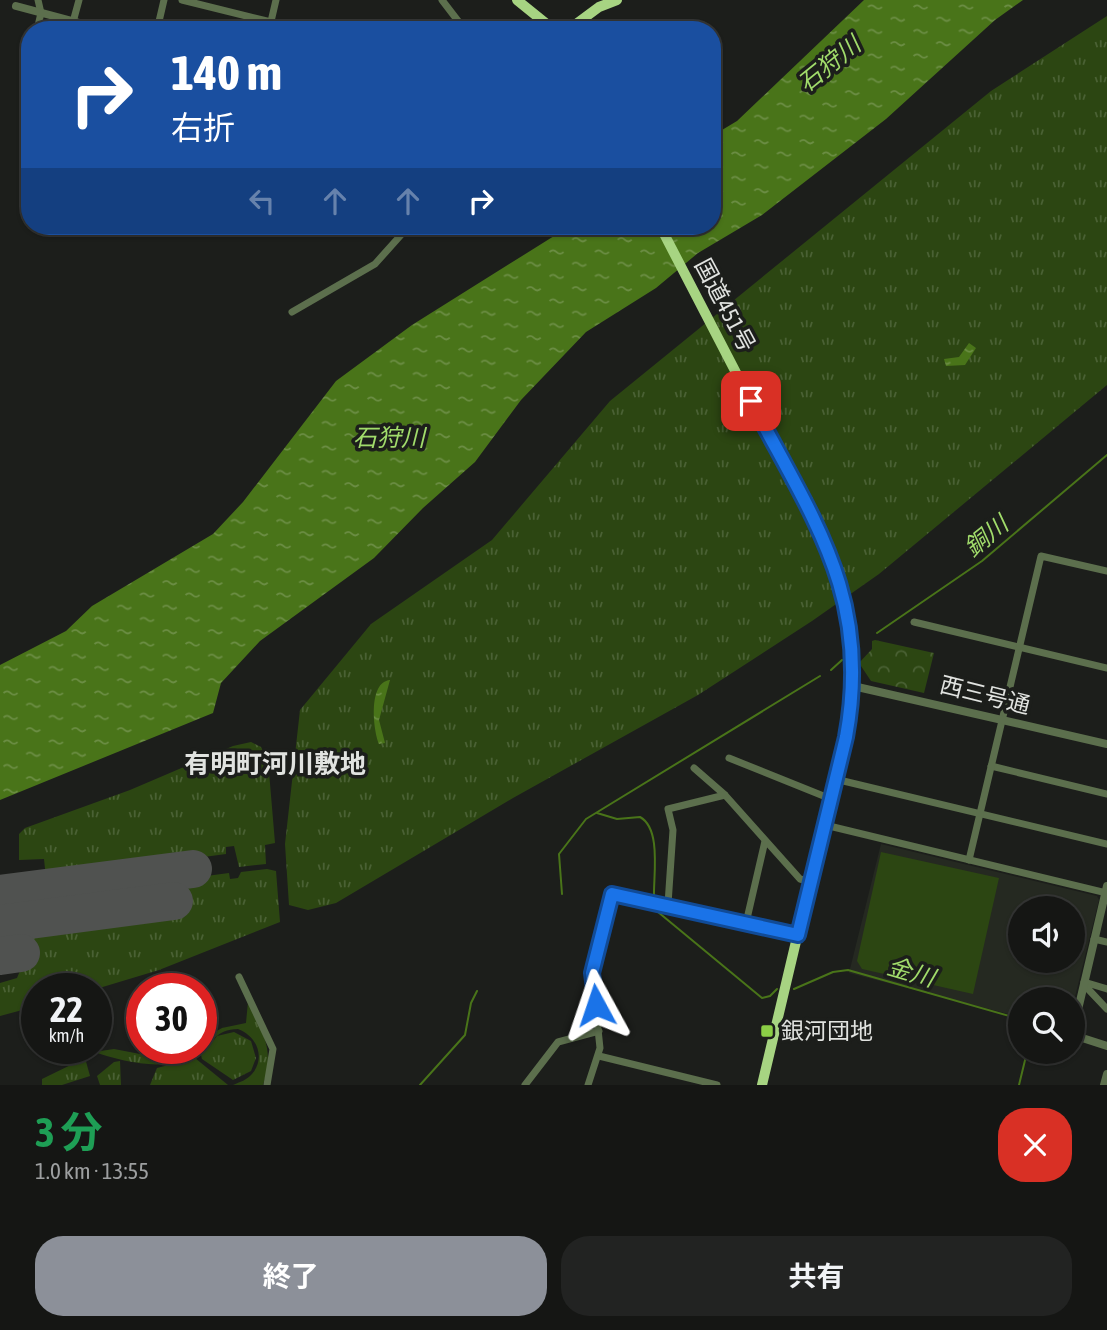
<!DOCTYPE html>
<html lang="ja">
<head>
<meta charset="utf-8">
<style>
  body { margin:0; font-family:"Asap Condensed","Noto Sans JP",sans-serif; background:#222322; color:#f1f3f6; height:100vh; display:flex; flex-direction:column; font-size:26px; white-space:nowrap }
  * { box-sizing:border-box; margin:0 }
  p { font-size:23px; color:#9d9fa0 }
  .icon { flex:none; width:38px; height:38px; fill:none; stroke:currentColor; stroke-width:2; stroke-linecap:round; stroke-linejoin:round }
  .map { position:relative; height:1085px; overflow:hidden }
  .details { display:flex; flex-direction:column; background:#151614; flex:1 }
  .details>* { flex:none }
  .banner { position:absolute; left:21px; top:21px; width:700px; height:214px; border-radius:28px; box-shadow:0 2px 5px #0004,0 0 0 2px #343534; background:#1a4fa0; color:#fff; overflow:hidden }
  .buttons { position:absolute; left:1008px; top:896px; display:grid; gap:14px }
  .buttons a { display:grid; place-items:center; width:77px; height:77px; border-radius:50%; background:#151614; box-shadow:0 2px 5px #0004,0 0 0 2px #343534; font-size:35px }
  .speed { position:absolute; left:21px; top:973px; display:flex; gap:14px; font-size:35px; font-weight:700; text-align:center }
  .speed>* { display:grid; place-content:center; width:91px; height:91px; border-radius:50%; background:#151614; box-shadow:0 2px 5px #0004,0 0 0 2px #343534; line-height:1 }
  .speed small { font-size:18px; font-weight:400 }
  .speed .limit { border:10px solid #d22; background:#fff; color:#111 }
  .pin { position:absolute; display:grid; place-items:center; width:60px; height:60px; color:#fff; margin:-30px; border-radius:14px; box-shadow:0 4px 10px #0006 }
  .me { position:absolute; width:77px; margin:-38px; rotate:355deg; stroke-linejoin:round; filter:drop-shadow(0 0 5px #0008) }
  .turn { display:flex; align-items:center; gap:24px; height:147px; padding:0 35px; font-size:32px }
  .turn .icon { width:91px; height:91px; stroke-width:2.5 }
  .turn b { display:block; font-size:49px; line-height:60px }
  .lanes { display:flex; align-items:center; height:66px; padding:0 35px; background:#0003; justify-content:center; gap:35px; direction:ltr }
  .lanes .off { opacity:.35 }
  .round { display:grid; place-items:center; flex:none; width:74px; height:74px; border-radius:28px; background:#222322 }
  .overview { display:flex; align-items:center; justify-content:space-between; height:119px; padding:0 35px }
  h1 { font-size:42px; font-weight:700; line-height:52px; color:#1e9e55 }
  .primary-button { display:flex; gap:14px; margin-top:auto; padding:14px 35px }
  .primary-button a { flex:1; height:80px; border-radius:28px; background:#8c9099; color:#fff; font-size:28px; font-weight:700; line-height:80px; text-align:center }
  .primary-button a+a { background:#222322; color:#f1f3f6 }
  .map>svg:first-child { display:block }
</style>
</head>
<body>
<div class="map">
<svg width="1107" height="1085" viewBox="0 0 1107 1085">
  <defs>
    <pattern id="grass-tufts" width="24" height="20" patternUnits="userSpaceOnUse" patternTransform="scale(1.75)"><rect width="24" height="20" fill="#2c4612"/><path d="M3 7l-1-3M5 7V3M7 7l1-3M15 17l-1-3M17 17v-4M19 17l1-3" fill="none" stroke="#4a6134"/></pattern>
    <pattern id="forest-crowns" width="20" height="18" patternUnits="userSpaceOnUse" patternTransform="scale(1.75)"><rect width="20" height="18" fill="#2c4612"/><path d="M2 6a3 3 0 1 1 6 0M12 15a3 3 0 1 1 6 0" fill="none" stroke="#4a6134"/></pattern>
    <pattern id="water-ripples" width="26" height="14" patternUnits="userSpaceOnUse" patternTransform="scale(1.75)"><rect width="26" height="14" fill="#497419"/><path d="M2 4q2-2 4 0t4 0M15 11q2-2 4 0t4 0" fill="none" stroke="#6c8e45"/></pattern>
  </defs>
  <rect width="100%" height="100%" fill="#1c1e1b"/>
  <!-- built -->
  <path fill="#252921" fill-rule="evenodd" d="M881,844l216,52 2,4 -26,105v-6h-53v18l-171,-44zM1020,908h53v53h-53z"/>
  <!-- grass -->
  <g fill="url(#grass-tufts)">
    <path d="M1107,16v369l-228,189 -67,47 -114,74 -185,103 -177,105 -28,7 -19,-5 -4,-61 15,-134 71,-86 121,-84 118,-139 381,-310z"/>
    <path d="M251,742l10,5 7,13 7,83 -10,2 1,19 -27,3 -5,-21 -8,1v7l-180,24 -2,-19 -25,1v-26l6,-6 105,-38 103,-44z"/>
    <path d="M199,860l8,6 -6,7 -153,21 -2,-14z"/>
    <path d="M267,869l9,2 4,51 -121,48 -63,19h-59v17l-37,10v-33l17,-5 5,-12 -3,-20 -19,2v-41l48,-7v-3l181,-24 1,6 8,-1 3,-6z"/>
    <path d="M248,1002c15,33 27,46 15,83h-30c7,-3 14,-5 19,-11 14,-16 5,-38 -14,-45 -23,0 -25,15 -41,25 -30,19 -72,8 -103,-2l20,-3 26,5 30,-6h31v-8l21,-12 24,-5z"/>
    <path d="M234,1032l17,9 5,17 -5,13 -18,9 -31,-21 -1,-4 16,-19z"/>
    <path d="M85,1058l5,18 -28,9h-20v-6z"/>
    <path d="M195,1058l33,27h-78l7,-17z"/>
    <path d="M120,1061l1,24h-21l-3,-9 17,-14z"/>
  </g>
  <!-- forest -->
  <path fill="url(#forest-crowns)" d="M875,640l59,13 -10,40 -53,-12 -12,-18 13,-14v-8z"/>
  <!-- pitch -->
  <path fill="#2c4612" d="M881,852l118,26 -26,116 -111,-25 -5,-8z"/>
  <!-- water -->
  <g fill="url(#water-ripples)">
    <path d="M864,0h159l-28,20 -109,99 -124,96 -64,38 -42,35 -70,44 -65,68 -46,62 -52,46 -49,50 -114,83 -39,42 -8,30 -213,87v-135l66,-34 26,-25 121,-72 30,-32 93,-121 76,-56 158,-99h142v-90l25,-15z"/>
    <path d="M969,343l7,5 -11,17 -19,1 -2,-7 15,-2z"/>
    <path d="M390,680l-11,40 6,23 -6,1c-6,-15 -11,-62 11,-64z"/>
  </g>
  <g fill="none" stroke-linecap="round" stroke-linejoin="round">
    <!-- stream -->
    <g stroke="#497419" stroke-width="2">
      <path d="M877,633l105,-72 125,-106"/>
      <path d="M831,670l11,-10"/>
      <path d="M597,813l20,6 23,-2c22,12 13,60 14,82"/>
      <path d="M562,894l-3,-40 27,-35 234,-143"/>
      <path d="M654,904l4,8 104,86 8,-2 7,-7"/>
      <path d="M794,989l39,-17 15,-2 172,49"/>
      <path d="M420,1085l45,-50 6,-32 6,-12"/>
      <path d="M1019,1085l8,-33"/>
    </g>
    <!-- runway -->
    <g stroke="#505250" stroke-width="38">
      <path d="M0,894l193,-25"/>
      <path d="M0,924l174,-23"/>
      <path d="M0,956l21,-3"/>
    </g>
    <!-- minor -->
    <g stroke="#5c6f4d" stroke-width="7">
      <path d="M182,0l89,22"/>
      <path d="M442,0l23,30"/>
      <path d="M73,22l6,-22"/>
      <path d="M37,30l4,-17 -3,-13"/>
      <path d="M157,30l7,-30"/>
      <path d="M269,30l7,-30"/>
      <path d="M292,312l83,-48 34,-38"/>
      <path d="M914,622l193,46"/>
      <path d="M729,758l102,41"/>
      <path d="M991,766l116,28"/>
      <path d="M694,768l31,27 75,84 11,3"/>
      <path d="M835,779l272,65"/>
      <path d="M825,825l282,68"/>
      <path d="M969,860l72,-304 66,15"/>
      <path d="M668,904l5,-74 -5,-21 57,-14"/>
      <path d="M746,923l19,-82"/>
      <path d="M1094,939l13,3"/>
      <path d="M239,977l34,72 -6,36"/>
      <path d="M1084,982l23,7"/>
      <path d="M1088,984l1,6 18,19"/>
      <path d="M599,1056l118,29"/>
      <path d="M525,1085l33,-43 41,-11"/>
      <path d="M588,1085l12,-37 -8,-75 20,-79 56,10 130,31"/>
    </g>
    <!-- tertiary -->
    <g stroke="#5c6f4d" stroke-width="8">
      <path d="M16,6l90,24"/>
      <path d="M853,686l254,58"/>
      <path d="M1073,1031l34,-145"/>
      <path d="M1073,1035l34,11"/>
      <path d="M1104,1085l3,-11"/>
    </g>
    <!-- trunk -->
    <g stroke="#a7d482" stroke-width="10">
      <path d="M517,0l37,30"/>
      <path d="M568,30l31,-23 18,-7"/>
      <path d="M660,226l170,328 14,40 7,33 3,29 -2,49 -90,380"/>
    </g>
  </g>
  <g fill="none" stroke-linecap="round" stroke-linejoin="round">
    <!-- route casing -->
    <g stroke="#114b97" stroke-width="18">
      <path id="route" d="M596,1005l-4,-32 20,-79 186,41 48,-198c26,-141 -33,-217 -95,-336"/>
    </g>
    <!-- route -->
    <use href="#route" stroke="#1a73e8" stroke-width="12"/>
  </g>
  <!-- markers -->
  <rect fill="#8bce46" stroke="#1c1e1b" stroke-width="2.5" x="760" y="1024" width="14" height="14" rx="3.5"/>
  <g text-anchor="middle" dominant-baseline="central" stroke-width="7" stroke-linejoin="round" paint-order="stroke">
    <!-- street labels -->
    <g font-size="23" fill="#e1e3e0" stroke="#1c1e1b">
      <text transform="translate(725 305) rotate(62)">国道451号</text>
      <text transform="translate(985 695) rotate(14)">西三号通</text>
    </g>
    <!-- poi labels -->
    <g font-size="23" fill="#e1e3e0" stroke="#1c1e1b" text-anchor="start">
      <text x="781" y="1031">銀河団地</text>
    </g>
    <!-- water labels -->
    <g font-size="24" font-style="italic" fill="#a1dc6b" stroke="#1c1e1b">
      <text transform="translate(829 64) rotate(-39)">石狩川</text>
      <text x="389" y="437">石狩川</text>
      <text transform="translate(986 536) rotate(-39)">銅川</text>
      <text transform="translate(911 972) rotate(16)">金川</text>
    </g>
    <!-- quarter labels -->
    <g font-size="26" font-weight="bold" fill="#e1e3e0" stroke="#1c1e1b">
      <text x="275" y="764">有明町河川敷地</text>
    </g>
  </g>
</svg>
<div class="buttons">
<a><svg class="icon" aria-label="sound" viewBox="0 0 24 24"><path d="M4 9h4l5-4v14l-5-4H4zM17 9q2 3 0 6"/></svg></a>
<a><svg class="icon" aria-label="search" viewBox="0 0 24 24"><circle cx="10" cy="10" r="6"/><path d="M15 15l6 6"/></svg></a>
</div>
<div class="speed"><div>22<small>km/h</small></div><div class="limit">30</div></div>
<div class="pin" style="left:751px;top:401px;background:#d93025"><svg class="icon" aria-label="arrive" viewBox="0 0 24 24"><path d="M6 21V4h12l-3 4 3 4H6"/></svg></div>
<svg class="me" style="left:596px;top:1005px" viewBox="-20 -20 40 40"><path d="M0-17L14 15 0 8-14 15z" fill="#1a73e8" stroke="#fff" stroke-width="4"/></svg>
<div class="banner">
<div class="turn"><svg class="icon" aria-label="right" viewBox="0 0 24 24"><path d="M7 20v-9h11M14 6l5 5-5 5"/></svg><div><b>140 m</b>右折</div></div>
<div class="lanes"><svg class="icon off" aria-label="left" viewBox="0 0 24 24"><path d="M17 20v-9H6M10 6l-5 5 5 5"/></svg><svg class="icon off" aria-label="ahead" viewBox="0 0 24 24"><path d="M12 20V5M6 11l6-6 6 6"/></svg><svg class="icon off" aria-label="ahead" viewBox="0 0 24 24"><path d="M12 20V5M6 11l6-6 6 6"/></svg><svg class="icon" aria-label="right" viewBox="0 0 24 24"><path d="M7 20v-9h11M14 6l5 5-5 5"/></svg></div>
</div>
</div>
<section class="details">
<div class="overview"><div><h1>3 分</h1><p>1.0 km · 13:55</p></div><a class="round" style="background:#d93025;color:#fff"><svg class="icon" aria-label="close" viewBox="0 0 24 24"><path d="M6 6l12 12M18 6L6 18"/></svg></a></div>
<div class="primary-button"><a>終了</a><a>共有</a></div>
</section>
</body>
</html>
